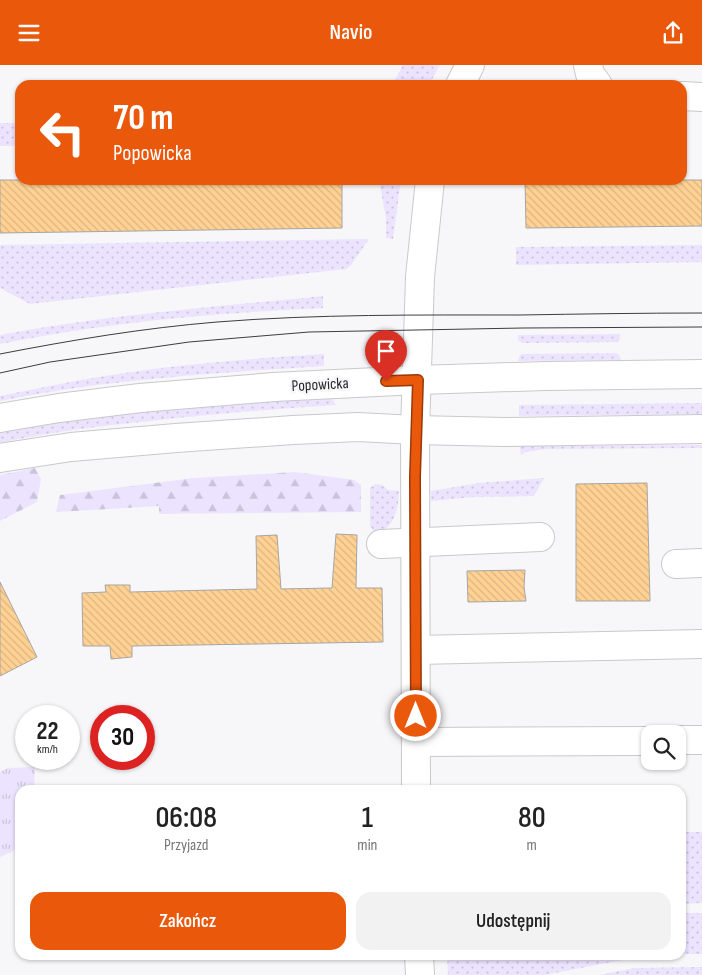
<!DOCTYPE html>
<html lang="pl">
<head>
<meta charset="utf-8">
<style>
  body { margin:0; font-family:"Sofia Sans Condensed",sans-serif; background:#f2f2f2; color:#222; height:100vh; display:flex; flex-direction:column; font-size:19px; white-space:nowrap }
  * { box-sizing:border-box; margin:0 }
  p { font-size:16px; color:#767676 }
  .icon { flex:none; width:28px; height:28px; fill:none; stroke:currentColor; stroke-width:2; stroke-linecap:round; stroke-linejoin:round }
  .map { position:relative; flex:1; overflow:hidden }
  .side { position:absolute; left:15px; top:720px; width:671px; height:175px; display:flex; flex-direction:column; background:#fff; border-radius:15px; box-shadow:0 1px 4px #0004 }
  .side>* { flex:none }
  .top-card { position:absolute; left:15px; top:15px; width:672px; height:105px; border-radius:15px; box-shadow:0 1px 4px #0004; background:#ea580c; color:#fff; overflow:hidden }
  .fabs { position:absolute; left:641px; top:660px; display:grid; gap:10px }
  .fabs a { display:grid; place-items:center; width:45px; height:45px; border-radius:10px; background:#fff; box-shadow:0 1px 4px #0004; font-size:25px }
  .speed { position:absolute; left:15px; top:640px; display:flex; gap:10px; font-size:25px; font-weight:700; text-align:center }
  .speed>* { display:grid; place-content:center; width:65px; height:65px; border-radius:50%; background:#fff; box-shadow:0 1px 4px #0004; line-height:1 }
  .speed small { font-size:12px; font-weight:400 }
  .speed .limit { border:8px solid #d22; background:#fff; color:#111 }
  .pin { position:absolute; display:grid; place-items:center; width:42px; height:42px; color:#fff; margin:-51px -21px; border-radius:50% 50% 50% 0; rotate:-45deg; box-shadow:0 0 5px #0007 }
  .pin .icon { rotate:45deg }
  .me { position:absolute; width:55px; margin:-28px; rotate:0deg; stroke-linejoin:round; filter:drop-shadow(0 0 4px #0008) }
  .turn { display:flex; align-items:center; gap:18px; height:105px; padding:0 15px; font-size:22px }
  .turn .icon { width:65px; height:65px; stroke-width:2.5 }
  .turn b { display:block; font-size:35px; line-height:42px }
  .eta { display:flex; justify-content:space-evenly; align-items:center; height:85px; text-align:center }
  .eta b { font-size:30px; font-weight:600; line-height:35px }
  .action { display:flex; gap:10px; margin-top:auto; padding:10px 15px }
  .action a { flex:1; height:58px; border-radius:15px; background:#ea580c; color:#fff; font-size:20px; font-weight:600; line-height:58px; text-align:center }
  .action a+a { background:#f2f2f2; color:#222 }
  header { display:flex; justify-content:space-between; align-items:center; height:65px; padding:0 15px; background:#ea580c; color:#fff; font-size:22px; font-weight:600 }
  .map>svg:first-child { display:block }
</style>
</head>
<body>
<header><svg class="icon" aria-label="menu" viewBox="0 0 24 24"><path d="M4 6h16M4 12h16M4 18h16"/></svg>Navio<svg class="icon" aria-label="share" viewBox="0 0 24 24"><path d="M12 15V3M7 8l5-5 5 5M5 13v7h14v-7"/></svg></header>
<div class="map">
<svg width="702" height="910" viewBox="0 0 702 910">
  <defs>
    <pattern id="grass-dots" width="8" height="8" patternUnits="userSpaceOnUse" patternTransform="scale(1.25)"><rect width="8" height="8" fill="#ece4ff"/><path d="M2 2h.1M6 6h.1" fill="none" stroke="#cac4db" stroke-width="1.8" stroke-linecap="round"/></pattern>
    <pattern id="forest-firs" width="22" height="20" patternUnits="userSpaceOnUse" patternTransform="scale(1.25)"><rect width="22" height="20" fill="#ece4ff"/><path d="M5 1l3.5 6h-7zM16 11l3.5 6h-7z" fill="#cac4db"/></pattern>
    <pattern id="park-tufts" width="24" height="20" patternUnits="userSpaceOnUse" patternTransform="scale(1.25)"><rect width="24" height="20" fill="#ece4ff"/><path d="M3 7l-1-3M5 7V3M7 7l1-3M15 17l-1-3M17 17v-4M19 17l1-3" fill="none" stroke="#cac4db"/></pattern>
    <pattern id="building-back-hatch" width="6" height="6" patternUnits="userSpaceOnUse" patternTransform="scale(1.25)"><rect width="6" height="6" fill="#ffd294"/><path d="M-1 5l2 2M0 0l6 6M5-1l2 2" fill="none" stroke="#dbb480"/></pattern>
  </defs>
  <rect width="100%" height="100%" fill="#f7f6f9"/>
  <!-- grass -->
  <g fill="url(#grass-dots)">
    <path d="M403,0h37l-11,20h-37z"/>
    <rect x="0" y="58" width="20" height="23"/>
    <path d="M379,115h22l-8,59 -7,-1v-20z"/>
    <path d="M369,174l-18,26 -5,4 -316,35 -30,-16v-43z"/>
    <path d="M702,180v17l-186,3v-18z"/>
    <path d="M323,231v12c-108,5 -217,14 -323,36v-9c107,-20 216,-28 323,-39z"/>
    <path d="M620,269v4l-2,4 -96,1 -4,-3v-5z"/>
    <path d="M616,288l3,2 2,5 -103,1 2,-6 3,-1z"/>
    <path d="M324,289v12c-108,7 -217,13 -324,35v-5c25,-5 50,-10 75,-15 82,-15 166,-22 249,-27z"/>
    <path d="M331,332l5,8c-62,4 -124,9 -186,16 -50,5 -100,11 -150,22v-11l27,-5 111,-15 167,-14z"/>
    <path d="M702,338v11l-183,2v-11z"/>
    <path d="M702,380v3l-156,1 -20,3 -5,3 -1,-9z"/>
    <path d="M544,413l-10,18 -61,1 -42,4v-10l48,-8z"/>
    <path d="M375,419l8,1 5,5 11,1c0,16 -5,40 -24,42l-5,-7v-38z"/>
    <path d="M681,767h21v71l-21,1z"/>
    <rect x="681" y="848" width="21" height="41"/>
    <path d="M447,890h165l10,5 -78,15h-96z"/>
    <path d="M702,902v8h-103l36,-7z"/>
  </g>
  <!-- forest -->
  <g fill="url(#forest-firs)">
    <path d="M35,403l6,11 -4,23 -37,19v-46z"/>
    <path d="M295,407l59,8 7,5v27l-202,2v-8l-103,6 4,-17 134,-17z"/>
  </g>
  <!-- park -->
  <path fill="url(#park-tufts)" d="M35,702l-1,23h-14v58l-20,9v-85l8,-4z"/>
  <!-- building -->
  <g fill="url(#building-back-hatch)" stroke="#a7a5a3">
    <path d="M0,115h342v48l-342,5z"/>
    <path d="M525,115h177v46l-176,2z"/>
    <path d="M647,418l3,118h-74v-117z"/>
    <path d="M336,469l21,1 -1,53h26l1,54 -251,4v11l-21,2 -1,-13h-27l-1,-53 24,-1 -1,-7h25v7l127,-3 -1,-53 21,-1 4,54 51,-1z"/>
    <path d="M525,505l-1,17 2,14 -58,1 -1,-31z"/>
    <path d="M0,517l37,75 -37,19z"/>
  </g>
  <g fill="none" stroke-linecap="round" stroke-linejoin="round">
    <!-- minor casing -->
    <g stroke="#c9c9cc" stroke-width="30">
      <g id="minor">
        <path d="M588,0l2,9 8,11"/>
        <path d="M460,20l10,-20"/>
        <path d="M682,31l20,1"/>
        <path d="M0,353l59,-10 81,-10 134,-11 144,-7 127,-4 157,-2"/>
        <path d="M0,393l71,-11 105,-9 117,-8 65,-3 57,3 89,2 198,-3"/>
        <path d="M381,479l159,-7"/>
        <path d="M676,499l26,-1"/>
        <path d="M416,585l286,-6"/>
        <path d="M678,675h24"/>
        <path d="M416,677l234,-1"/>
        <path d="M416,725l-1,-360 5,-153 10,-97"/>
        <path d="M419,890l1,20"/>
      </g>
    </g>
    <!-- minor -->
    <use href="#minor" stroke="#fff" stroke-width="28"/>
    <!-- tram -->
    <g stroke="#3d3d3e" stroke-width="1">
      <path d="M0,289c72,-14 144,-26 217,-32 101,-8 202,-7 303,-7 61,-1 121,-2 182,-2"/>
      <path d="M0,308l50,-11 139,-20 120,-10 214,-4 179,-1"/>
    </g>
  </g>
  <g fill="none" stroke-linecap="round" stroke-linejoin="round">
    <!-- route casing -->
    <g stroke="#983908" stroke-width="12">
      <path id="route" d="M386,316l32,-1 -3,97 1,239"/>
    </g>
    <!-- route -->
    <use href="#route" stroke="#ea580c" stroke-width="9"/>
  </g>
  <g text-anchor="middle" dominant-baseline="central" stroke-width="5" stroke-linejoin="round" paint-order="stroke">
    <!-- street labels -->
    <g font-size="16" fill="#272728" stroke="#f7f6f9">
      <text transform="translate(320 320) rotate(-3)">Popowicka</text>
    </g>
  </g>
</svg>
<div class="fabs">
<a><svg class="icon" aria-label="search" viewBox="0 0 24 24"><circle cx="10" cy="10" r="6"/><path d="M15 15l6 6"/></svg></a>
</div>
<div class="speed"><div>22<small>km/h</small></div><div class="limit">30</div></div>
<div class="pin" style="left:386px;top:316px;background:#d93025"><svg class="icon" aria-label="arrive" viewBox="0 0 24 24"><path d="M6 21V4h12l-3 4 3 4H6"/></svg></div>
<svg class="me" style="left:416px;top:651px" viewBox="-20 -20 40 40"><circle r="17" fill="#ea580c" stroke="#fff" stroke-width="3"/><path d="M0-11L8 9 0 5-8 9z" fill="#fff"/></svg>
<div class="top-card">
<div class="turn"><svg class="icon" aria-label="left" viewBox="0 0 24 24"><path d="M17 20v-9H6M10 6l-5 5 5 5"/></svg><div><b>70 m</b>Popowicka</div></div>
</div>
<section class="side">
<div class="eta">
<div><b>06:08</b><p>Przyjazd</p></div>
<div><b>1</b><p>min</p></div>
<div><b>80</b><p>m</p></div>
</div>
<div class="action"><a>Zakończ</a><a>Udostępnij</a></div>
</section>
</div>
</body>
</html>
